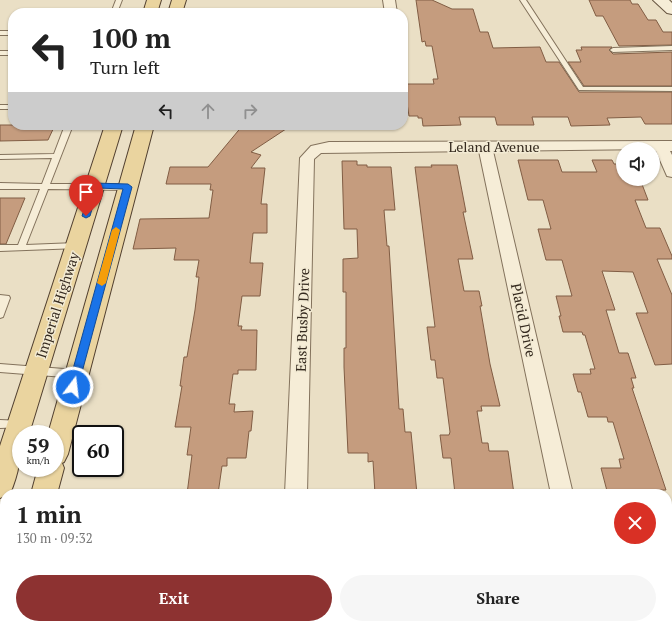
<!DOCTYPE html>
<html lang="en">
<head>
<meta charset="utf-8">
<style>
  body { margin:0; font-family:"PT Serif",serif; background:#f6f6f6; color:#222; height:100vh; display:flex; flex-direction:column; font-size:15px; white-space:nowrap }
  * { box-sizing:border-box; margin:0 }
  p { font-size:13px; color:#767676 }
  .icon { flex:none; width:22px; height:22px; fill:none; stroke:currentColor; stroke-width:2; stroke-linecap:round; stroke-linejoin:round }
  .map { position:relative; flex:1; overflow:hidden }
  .sheet { position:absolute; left:0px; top:489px; width:672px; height:140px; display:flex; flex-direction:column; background:#fff; border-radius:16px 16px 0 0; box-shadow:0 1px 3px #0004 }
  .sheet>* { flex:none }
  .guide { position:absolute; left:8px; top:8px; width:400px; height:122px; border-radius:16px; box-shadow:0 1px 3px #0004; background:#fff; color:#222; overflow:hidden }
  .buttons { position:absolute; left:616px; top:142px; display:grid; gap:8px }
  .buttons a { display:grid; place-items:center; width:44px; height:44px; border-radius:50%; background:#fff; box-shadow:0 1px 3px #0004; font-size:20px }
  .speed { position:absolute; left:12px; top:425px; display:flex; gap:8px; font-size:20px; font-weight:700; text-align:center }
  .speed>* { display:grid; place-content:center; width:52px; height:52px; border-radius:50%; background:#fff; box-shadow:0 1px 3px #0004; line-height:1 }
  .speed small { font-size:10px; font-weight:400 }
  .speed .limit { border:2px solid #111; border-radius:6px; background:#fff; color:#111 }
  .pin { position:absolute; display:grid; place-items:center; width:34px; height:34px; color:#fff; margin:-41px -17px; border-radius:50% 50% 50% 0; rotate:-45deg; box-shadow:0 0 4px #0007 }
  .pin .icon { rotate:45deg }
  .me { position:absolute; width:44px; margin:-22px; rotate:15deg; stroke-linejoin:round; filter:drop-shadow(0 0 3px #0008) }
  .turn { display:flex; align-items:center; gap:14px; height:84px; padding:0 16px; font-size:18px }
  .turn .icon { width:52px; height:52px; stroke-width:2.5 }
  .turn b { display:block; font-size:28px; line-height:34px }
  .lanes { display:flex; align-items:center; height:38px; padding:0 16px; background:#0003; justify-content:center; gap:20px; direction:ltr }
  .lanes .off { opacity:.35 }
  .round { display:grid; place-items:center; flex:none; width:42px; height:42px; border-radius:21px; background:#f6f6f6 }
  .summary { display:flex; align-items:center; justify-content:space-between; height:68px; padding:0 16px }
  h1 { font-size:24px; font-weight:600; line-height:30px }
  .button { display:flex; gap:8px; margin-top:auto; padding:8px 16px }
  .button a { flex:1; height:46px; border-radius:24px; background:#8d3231; color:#fff; font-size:16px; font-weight:600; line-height:46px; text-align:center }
  .button a+a { background:#f6f6f6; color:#222 }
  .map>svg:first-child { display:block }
</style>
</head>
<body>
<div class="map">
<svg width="672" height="629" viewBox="0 0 672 629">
  <rect width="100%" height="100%" fill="#eadfc5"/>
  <!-- building -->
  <g fill="#c59c7e" stroke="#815d44">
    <path d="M416,0h16l20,9h21l7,23h8l5,16 47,-1 6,15h13l20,30h93v32h-27l-4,-7 -34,1 3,7 -39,1 -3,-9h-36l2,8h-37l-2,-8h-36l2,8 -38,1 -1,-8h-4v-2h-9l-5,-32h30l-1,-5h5l-6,-33h-6l-1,-5 -3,1z"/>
    <path d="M589,0h41l2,4h6l10,16h8l7,12h9v13l-53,1 -16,-30h-7z"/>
    <path d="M581,47h31l-3,3 4,4 59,-2v34h-88l-16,-24h13l-5,-12h6z"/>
    <path d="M0,125h55l-7,15 -48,1z"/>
    <path d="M243,125h49l-41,27 10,3 -10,13h14l-4,36h6v29h-14l-3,30h13l-3,33h-18l-4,30h4l-1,4h16l-1,40h-18v4h-5l-4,30h6l-1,8 19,-1 -2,20h-2l-3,27h-19v8h-5l-4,28h-31l5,-39h-5l4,-28h-16l7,-41h-2l4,-29h3l8,-47 4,-33h-3l3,-17h-25l2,-12 -43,1 7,-30 69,-1 4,-28h-3l1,-6h-45l4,-17h38z"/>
    <path d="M518,160h40l4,12h35l-5,-12h20l2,4h9v15h17l8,21h-13l11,28h14l12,28v3h-15l15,36v69l-17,1 -19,-52h12l-15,-41 -31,-1 13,39h-9l13,43h9l8,25h-5l3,10h-2l34,102 -59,1 -6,-23h20l-2,-9h5l-11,-37h-5l-1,-5h-19l-7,-25h-3l-5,-18h18l-1,-5h5l-10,-34h-2l-1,-3h-19l-4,-16h2l-5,-20h16l-10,-36h-16l-8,-31h13l-8,-29h-15z"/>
    <path d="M342,161h15v4h10v2h24l4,43h-11l3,36h2l10,163h4l2,23h6l6,62h-42l-2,-33 -5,1v-9h-20l-4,-86v-19h2v-56h-3v-33l15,-1 -1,-29h-13z"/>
    <path d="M431,165h26l9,47h-3l10,47h-15l6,32h15l3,15h-2l10,58 10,42h-19l1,5h-5l5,32h6l1,8h19l6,43h-59l-4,-36h-8l-3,-23h9l1,-3 -7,-54h-6l-2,-18h-4l-4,-33h8l-20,-160h17z"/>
    <path d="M0,198h25l-19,46h-6z"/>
  </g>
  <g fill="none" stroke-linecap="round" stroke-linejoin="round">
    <!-- service casing -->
    <g stroke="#83725c" stroke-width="2">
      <g id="service">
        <path d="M116,0h6l-5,13h-6z"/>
        <path d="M520,0h6l57,87h89v4l-93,-1z"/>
        <rect x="0" y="31" width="13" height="4"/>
        <path d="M672,46v4l-59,2 -3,-2 3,-2z"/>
        <rect x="0" y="51" width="13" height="4"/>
        <rect x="0" y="105" width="13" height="4"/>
        <path d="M65,125h8l-23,59h78l4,3 -4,3 -80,-1 -22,56 50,-2 4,3 -1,2 -79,3v-6h18l22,-56h-40v-6l42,1 10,-26 -52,1v-4l54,-1z"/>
        <path d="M0,295l9,1 1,2 -7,19 -3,1z"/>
        <path d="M0,364l77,6 3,1 2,3 -2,3 -3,1 -77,-6z"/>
        <path d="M0,420l23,1 1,3 -1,3 -23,1z"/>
      </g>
    </g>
    <!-- minor casing -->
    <g stroke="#83725c" stroke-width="2">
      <g id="minor">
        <path d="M383,0h12l2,13h-12z"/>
        <path d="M672,141v10h-2l2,4v22l-5,-1 -11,-25h-3v-2l-160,2 80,343h-22l-72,-343 -158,2 -7,6 -7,335h-22l15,-336 11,-12 18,-4z"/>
        <rect x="280" y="624" width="24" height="5"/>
        <path d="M578,624h24l2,5h-24z"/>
      </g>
    </g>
    <!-- secondary casing -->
    <g stroke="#65533f" stroke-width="2">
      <path id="secondary" d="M653,0h16l3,3v11l-5,-1z"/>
    </g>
    <!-- primary casing -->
    <g stroke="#524030" stroke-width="2">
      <g id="primary">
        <path d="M147,0h14l-4,13h-14z"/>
        <path d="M172,0h14l-4,13h-14z"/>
        <path d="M105,125h18l-94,309h-8c0,24 -2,38 -11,60h-5v2l-5,2v-52z"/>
        <path d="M136,125h18l-86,329 -4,8 -2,1 2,5 -7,26h-26l7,-26h17v-34h-7z"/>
        <path d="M5,611v13h19l-2,5h-22v-16z"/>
      </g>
    </g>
    <!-- service -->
    <use href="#service" fill="#f6edd7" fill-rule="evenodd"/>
    <!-- minor -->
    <use href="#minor" fill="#f6edd7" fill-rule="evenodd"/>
    <!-- secondary -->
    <use href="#secondary" fill="#f6edd7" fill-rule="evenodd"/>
    <!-- primary -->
    <use href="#primary" fill="#ead49f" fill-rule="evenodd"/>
  </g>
  <!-- route -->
  <path fill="#1a73e8" stroke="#114b97" d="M93,183l35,1 4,3 -54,200 -5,5 -5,-5 55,-198 -25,-1 -8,28 -4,2 -4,-2z"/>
  <!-- slow -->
  <path fill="#f59e0b" d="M116,227l4,3 -14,53 -4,3 -5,-3 15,-53z"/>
  <g text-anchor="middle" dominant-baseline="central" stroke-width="3" stroke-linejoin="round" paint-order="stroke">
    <!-- street labels -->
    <g font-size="14" fill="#352a1f" stroke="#f2ead3">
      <text x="494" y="146">Leland Avenue</text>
      <text transform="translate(57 305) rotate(-72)">Imperial Highway</text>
      <text transform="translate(302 320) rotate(-88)">East Busby Drive</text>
      <text transform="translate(524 320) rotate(78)">Placid Drive</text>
    </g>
  </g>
</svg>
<div class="buttons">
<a><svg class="icon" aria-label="sound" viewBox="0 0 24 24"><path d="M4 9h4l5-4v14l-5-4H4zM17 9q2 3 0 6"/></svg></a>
</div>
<div class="speed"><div>59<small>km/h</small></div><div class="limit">60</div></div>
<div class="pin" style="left:86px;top:216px;background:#d93025"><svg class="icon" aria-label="arrive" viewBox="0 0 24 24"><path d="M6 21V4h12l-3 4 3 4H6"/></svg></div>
<svg class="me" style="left:73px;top:387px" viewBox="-20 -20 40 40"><circle r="17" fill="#1a73e8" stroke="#fff" stroke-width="3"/><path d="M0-11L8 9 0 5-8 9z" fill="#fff"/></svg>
<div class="guide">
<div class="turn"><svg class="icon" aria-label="left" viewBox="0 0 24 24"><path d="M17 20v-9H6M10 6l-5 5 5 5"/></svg><div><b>100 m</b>Turn left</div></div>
<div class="lanes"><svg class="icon" aria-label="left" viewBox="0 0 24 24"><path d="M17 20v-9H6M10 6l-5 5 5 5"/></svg><svg class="icon off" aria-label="ahead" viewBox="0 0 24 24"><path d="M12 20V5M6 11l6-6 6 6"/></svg><svg class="icon off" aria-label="right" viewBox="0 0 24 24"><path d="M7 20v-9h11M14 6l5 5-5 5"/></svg></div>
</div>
<section class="sheet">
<div class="summary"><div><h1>1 min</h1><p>130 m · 09:32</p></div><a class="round" style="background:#d93025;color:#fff"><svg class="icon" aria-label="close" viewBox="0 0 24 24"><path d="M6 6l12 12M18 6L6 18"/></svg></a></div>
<div class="button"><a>Exit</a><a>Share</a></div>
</section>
</div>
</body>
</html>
